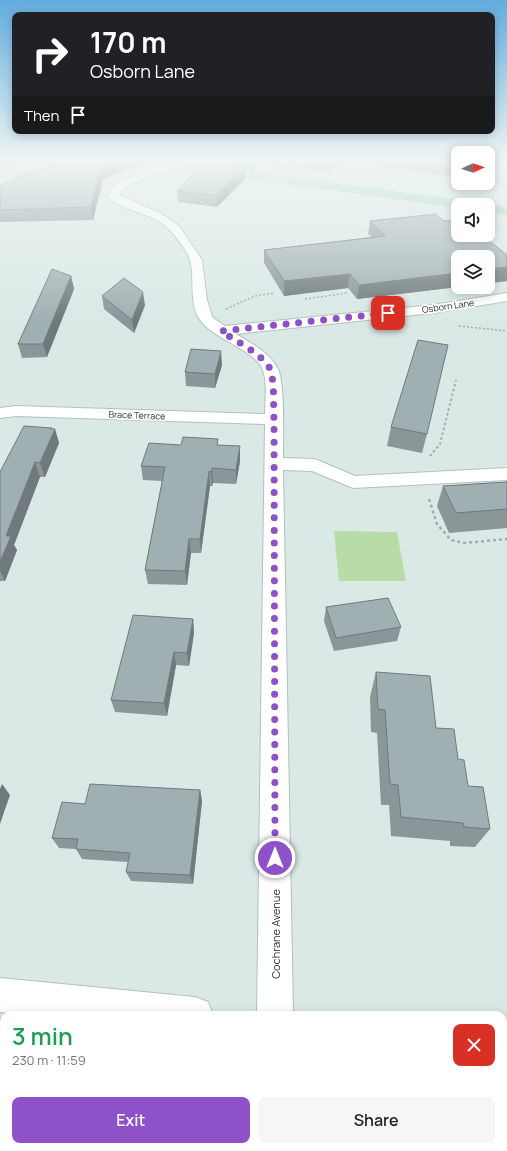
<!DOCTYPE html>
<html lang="en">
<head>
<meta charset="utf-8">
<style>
  body { margin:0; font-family:Manrope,sans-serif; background:#f6f6f6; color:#202124; height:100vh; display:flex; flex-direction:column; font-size:15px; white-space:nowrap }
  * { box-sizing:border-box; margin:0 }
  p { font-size:13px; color:#757577 }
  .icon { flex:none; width:22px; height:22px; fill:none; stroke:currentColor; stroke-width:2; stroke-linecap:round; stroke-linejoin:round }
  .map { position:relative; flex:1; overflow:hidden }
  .sheet { position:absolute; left:0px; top:1011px; width:507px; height:140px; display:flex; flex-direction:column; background:#fff; border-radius:12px 12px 0 0; box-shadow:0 2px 10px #0003 }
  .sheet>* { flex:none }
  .top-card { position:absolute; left:12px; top:12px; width:483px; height:122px; border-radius:8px; box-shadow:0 2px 10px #0003; background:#202124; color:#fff; overflow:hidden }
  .needle { width:26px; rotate:87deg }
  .tools { position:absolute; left:451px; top:146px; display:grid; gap:8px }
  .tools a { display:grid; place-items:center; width:44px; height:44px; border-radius:8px; background:#fff; box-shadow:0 2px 10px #0003; font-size:20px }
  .pin { position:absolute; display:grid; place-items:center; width:34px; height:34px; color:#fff; margin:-17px; border-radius:8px; box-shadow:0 2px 6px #0006 }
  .me { position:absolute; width:44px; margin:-22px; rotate:0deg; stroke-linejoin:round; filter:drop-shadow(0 0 3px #0008) }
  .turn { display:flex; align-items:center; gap:14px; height:84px; padding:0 12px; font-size:18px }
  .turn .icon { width:52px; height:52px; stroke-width:2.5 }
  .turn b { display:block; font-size:28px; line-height:34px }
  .then { display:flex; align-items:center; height:38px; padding:0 12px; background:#0003; gap:8px; font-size:15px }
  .round { display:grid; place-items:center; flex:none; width:42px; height:42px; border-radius:8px; background:#f6f6f6 }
  .headline { display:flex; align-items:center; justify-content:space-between; height:68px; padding:0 12px }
  h1 { font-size:24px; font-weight:600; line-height:30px; color:#1e9e55 }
  .action { display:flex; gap:8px; margin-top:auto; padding:8px 12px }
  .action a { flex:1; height:46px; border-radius:8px; background:#8f51c7; color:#fff; font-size:16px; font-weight:600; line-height:46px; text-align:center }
  .action a+a { background:#f6f6f6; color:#202124 }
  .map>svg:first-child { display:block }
</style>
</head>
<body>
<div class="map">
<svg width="507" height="1151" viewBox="0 0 507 1151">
  <rect width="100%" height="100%" fill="#dae9e6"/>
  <!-- green -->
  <g fill="#b8dca7">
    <path d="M334,531l63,1 9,49h-67z"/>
    <path d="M0,1051l4,1v95h116l-4,4h-116z"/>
  </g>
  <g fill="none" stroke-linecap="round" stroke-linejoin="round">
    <!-- minor casing -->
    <g stroke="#b2c1be" stroke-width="2">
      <g id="minor">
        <path d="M186,160h11c-10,11 -23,7 -36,11 -9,2 -39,15 -42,24l41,18 19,13 23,34 5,40 4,13 2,5 12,8 208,-21 74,-12v8l-74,12 -197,21c15,9 34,19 42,35 7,16 5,69 5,89l32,1 40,17 152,-8v12l-154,8 -41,-17 -29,-1 10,545h-36l8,-591 -249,-8 -16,2v-10l16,-2 249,8c0,-14 3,-33 -3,-46 -11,-21 -54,-30 -65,-53 -7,-16 -3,-34 -6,-51 -2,-12 -14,-26 -22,-35 -16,-17 -50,-18 -61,-33l4,-9 10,-6 34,-15 26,-4z"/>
        <path d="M0,978l195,19 13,5 5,13h-189l-24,-3z"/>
        <rect x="503" y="1032" width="4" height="36"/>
        <path d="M144,1147h41l-2,4h-41z"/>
        <rect x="258" y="1147" width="40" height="4"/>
      </g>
    </g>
    <!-- major casing -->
    <g stroke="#c3c5c4" stroke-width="2">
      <g id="major">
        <path d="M151,160h22l75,12 219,30 5,3h-14v2l-210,-29 -92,-15z"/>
        <path d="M487,205h1l19,3v6l-19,-3z"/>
      </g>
    </g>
    <!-- path-far3 -->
    <g stroke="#a1adab" stroke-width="1" stroke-dasharray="1.5 1.5" stroke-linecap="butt">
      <path d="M417,180l7,-9"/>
      <path d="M363,231h8"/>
    </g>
    <!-- path-far2 -->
    <g stroke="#a1adab" stroke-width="1.5" stroke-dasharray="2 2" stroke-linecap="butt">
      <path d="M305,299l42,-6"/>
      <path d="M226,309l29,-13 19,-3"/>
      <path d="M459,326l48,5"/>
    </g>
    <!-- path-far1 -->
    <path stroke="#a1adab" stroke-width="2" stroke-dasharray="2.5 2.5" stroke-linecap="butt" d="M430,456l10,-12 16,-64"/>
    <!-- path -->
    <path stroke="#a1adab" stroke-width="2.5" stroke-dasharray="3 3" stroke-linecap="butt" d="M429,499l8,25 14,16 13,3 43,-4"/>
    <!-- minor -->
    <use href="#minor" fill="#fff" fill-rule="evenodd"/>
    <!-- major -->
    <use href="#major" fill="#a0d3b9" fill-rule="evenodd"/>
  </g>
  <!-- wall -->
  <g fill="#8a9698">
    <path d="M0,160h149l-46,19 -10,41 -93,2v-36l50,-19 -1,-5z"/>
    <path d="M211,160h247v17l-116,-16 -15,11 -37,-6 -3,2 -27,-4 -7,7 -8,-1v9l-28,28 -39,-5 -1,-11 34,-28z"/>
    <path d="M370,221h74l63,46v14l-150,18 -9,-11 -64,8 -20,-33v-13l108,-13 -4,-3z"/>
    <path d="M71,276l3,13 -27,68 -25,1 -4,-14z"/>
    <path d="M102,296l43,9 -11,28 -30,-24z"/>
    <path d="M222,365l-7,23 -29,-2 -1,-14z"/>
    <path d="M391,427l36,7 -5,19 -35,-7z"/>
    <path d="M52,428v1h3l4,14 -14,34h-5l-26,68 3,5 -12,31h-5v-109z"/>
    <path d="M181,445l59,1v15l-4,23 -23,-1 -1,3h-2l-9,67h-10l-4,32 -39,-1 -3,-14 17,-89 -19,-1 -2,-14z"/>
    <path d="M507,482v46l-58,5 -12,-27 6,-20z"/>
    <path d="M326,607l75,20 -4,14 -63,10 -10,-30z"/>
    <path d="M193,619l1,14 -5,33 -13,-1 -9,51 -52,-4 -4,-12z"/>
    <path d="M376,672l60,56 22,31 10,27 22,43 -15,18 -25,-1v-5l-59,-5 -2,-31h-8l-4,-72 -6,-1 -1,-35z"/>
    <path d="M200,790l2,11 -9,83 -62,-3 -5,-9 2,-10 -46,-3 -6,-10 -17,-1 -7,-10 33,-34z"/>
  </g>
  <!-- shaded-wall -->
  <g fill="#707a7c">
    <path d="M0,160h87l-36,10 -2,-8 -49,5z"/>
    <path d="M120,160h29l-46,19 -10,41 -2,-13 10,-40z"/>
    <path d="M253,160h7v4l-7,7z"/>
    <path d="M287,160h4l-1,6 -3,2z"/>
    <path d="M329,160h13v1l-15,11 1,-11z"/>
    <path d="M245,168v11l-28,28 -1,-12z"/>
    <path d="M507,267v14l-19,2v-14z"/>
    <path d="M458,273v14l-101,12 2,-14z"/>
    <path d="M350,274l-2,14 -64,8v-15z"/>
    <path d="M71,276l3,13 -27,68 -4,-13z"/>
    <path d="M143,292l2,13 -11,28 -2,-13z"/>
    <path d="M221,351l1,14 -7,23v-14z"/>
    <path d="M52,428l2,5 1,-4 4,14 -14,34 -5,-14z"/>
    <path d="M240,446v15l-4,23v-14z"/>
    <path d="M35,462l5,15 -26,68 3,5 -12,31 -5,-10v-9l6,-26z"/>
    <path d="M212,468l1,15 -1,3 -1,-14z"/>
    <path d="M209,471l1,15 -9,67 -1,-14z"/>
    <path d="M189,539l2,14 -4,32 -2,-14z"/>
    <path d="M193,619l1,14 -5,33 -2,-13z"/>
    <path d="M174,652l2,13 -9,51 -3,-13z"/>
    <path d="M2,784l8,11 -10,29v-35z"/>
    <path d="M200,790l2,11 -9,83 -3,-9z"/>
  </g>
  <!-- building -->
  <g fill="#a0afb1" stroke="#707a7c">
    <path d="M77,160h43l-19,7 -10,40 -91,3v-6l1,-2h-1v-16l20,-11z"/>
    <path d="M418,160h40v5z"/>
    <path d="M204,162l41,6 -29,27 -39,-4z"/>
    <path d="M436,214l8,7 14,-1v15h24l25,20v12l-19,2v-12h-30v16l-99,12 -9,-11 -66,7 -20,-31 121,-14 -15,-15z"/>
    <path d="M52,269l19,7 -28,68h-25z"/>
    <path d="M124,278l19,14 -11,28 -30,-24z"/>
    <path d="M418,340l30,5 -21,89 -36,-7z"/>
    <path d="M191,349l30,2 -6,23 -30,-2z"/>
    <path d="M24,426l28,2 -1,1h4l-15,34 -5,-1 -29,74h5l-11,26v-90z"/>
    <path d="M183,437l35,2 -1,6 23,1 -4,24 -24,-2 -1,4 -2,-1 -9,68h-11l-4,32 -40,-1 20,-103 -24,-1 8,-23 32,2z"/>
    <path d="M507,482v27l-51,4 -13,-27z"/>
    <path d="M388,598l13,29 -65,11 -10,-31z"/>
    <path d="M133,615l60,4 -6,34 -13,-1 -10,51 -53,-3z"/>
    <path d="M376,672l54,4 6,52 18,1 4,30 6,1 4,26 15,1 7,42 -26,-2 -1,-4 -62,-6 -3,-32 -8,-1 -5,-74 -7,-1z"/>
    <path d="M90,784l110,6 -10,85 -64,-3 4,-19 -54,-4 2,-10 -26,-1 10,-36 23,2z"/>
  </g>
  <!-- sky -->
  <linearGradient id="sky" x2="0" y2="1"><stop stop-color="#63acde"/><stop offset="0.5" stop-color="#eef5f4"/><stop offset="1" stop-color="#eef5f4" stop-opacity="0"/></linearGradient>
  <rect width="507" height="321" fill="url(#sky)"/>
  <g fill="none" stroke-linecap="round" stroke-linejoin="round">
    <!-- route -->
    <path stroke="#8f51c7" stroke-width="7" stroke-dasharray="0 12.6" d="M275,858l-1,-439c-1,-14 1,-37 -4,-50 -6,-14 -36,-29 -49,-38l167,-18"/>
  </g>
  <g text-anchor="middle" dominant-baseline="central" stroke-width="3.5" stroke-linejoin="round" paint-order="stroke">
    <!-- far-street labels -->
    <g font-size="9" fill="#292f2e" stroke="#fff">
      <text transform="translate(448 306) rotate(-8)">Osborn Lane</text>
      <text transform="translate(137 415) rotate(2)">Brace Terrace</text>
    </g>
    <!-- street labels -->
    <g font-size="11" fill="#292f2e" stroke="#fff">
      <text transform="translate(275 934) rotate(-90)">Cochrane Avenue</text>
    </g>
  </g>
</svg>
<div class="tools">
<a><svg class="needle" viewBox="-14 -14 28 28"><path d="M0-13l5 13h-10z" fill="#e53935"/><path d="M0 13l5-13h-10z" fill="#757577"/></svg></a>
<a><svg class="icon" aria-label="sound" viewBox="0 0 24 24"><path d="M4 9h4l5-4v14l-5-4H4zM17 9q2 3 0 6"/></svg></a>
<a><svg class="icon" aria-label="layers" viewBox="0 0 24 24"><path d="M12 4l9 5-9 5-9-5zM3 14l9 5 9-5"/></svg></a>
</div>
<div class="pin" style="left:388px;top:313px;background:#d93025"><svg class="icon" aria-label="arrive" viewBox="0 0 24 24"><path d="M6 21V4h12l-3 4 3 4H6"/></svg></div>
<svg class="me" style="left:275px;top:858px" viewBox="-20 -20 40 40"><circle r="17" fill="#8f51c7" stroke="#fff" stroke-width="3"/><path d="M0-11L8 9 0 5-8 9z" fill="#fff"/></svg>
<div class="top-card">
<div class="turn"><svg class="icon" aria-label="right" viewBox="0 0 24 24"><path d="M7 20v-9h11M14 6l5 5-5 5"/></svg><div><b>170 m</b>Osborn Lane</div></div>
<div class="then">Then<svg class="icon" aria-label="arrive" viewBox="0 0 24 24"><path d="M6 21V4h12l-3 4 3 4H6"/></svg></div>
</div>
<section class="sheet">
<div class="headline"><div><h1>3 min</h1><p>230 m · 11:59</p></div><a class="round" style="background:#d93025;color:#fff"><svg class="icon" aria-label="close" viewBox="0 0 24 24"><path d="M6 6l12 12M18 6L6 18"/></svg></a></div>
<div class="action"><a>Exit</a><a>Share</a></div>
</section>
</div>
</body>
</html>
